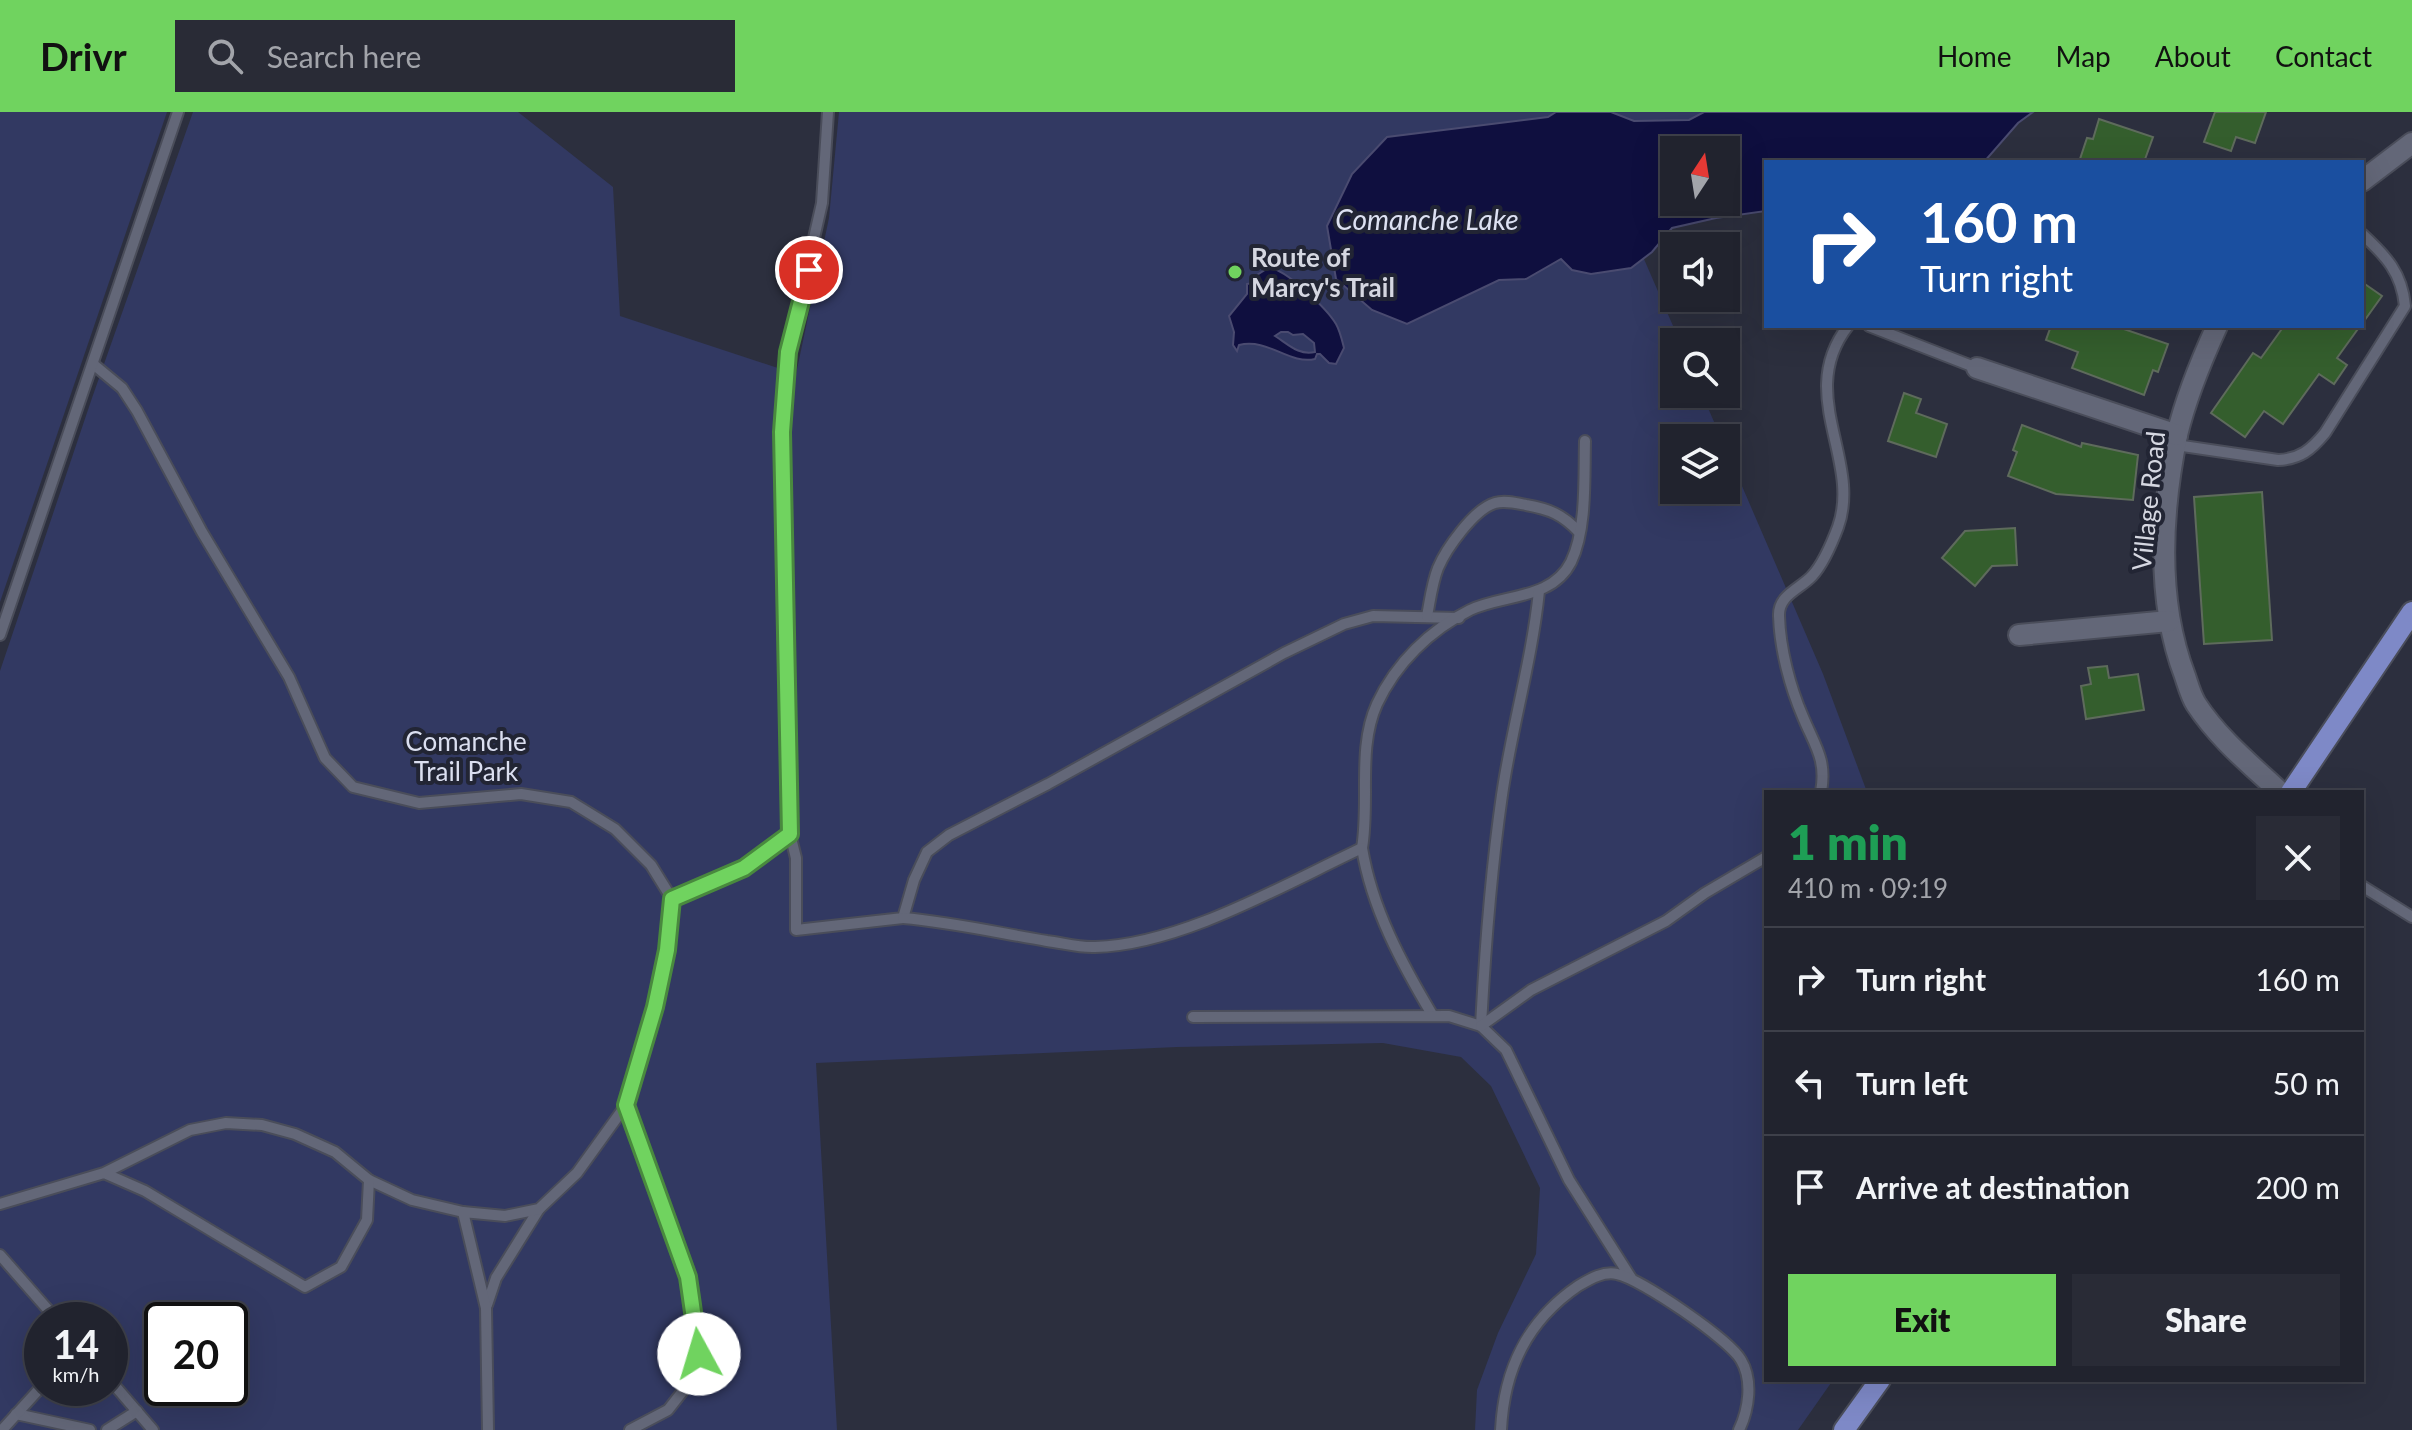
<!DOCTYPE html>
<html lang="en">
<head>
<meta charset="utf-8">
<style>
  body { margin:0; font-family:Lato,sans-serif; background:#292b36; color:#f1f3f6; height:100vh; display:flex; flex-direction:column; font-size:30px; white-space:nowrap }
  * { box-sizing:border-box; margin:0 }
  p { font-size:26px; color:#a2a4aa }
  .icon { flex:none; width:44px; height:44px; fill:none; stroke:currentColor; stroke-width:2; stroke-linecap:round; stroke-linejoin:round }
  .map { position:relative; flex:1; overflow:hidden }
  .panel { position:absolute; left:1764px; top:678px; width:600px; height:592px; display:flex; flex-direction:column; background:#21232e; border-radius:0px; box-shadow:0 8px 32px #0002,0 0 0 2px #3e404a }
  .panel>* { flex:none }
  .hud { position:absolute; left:1764px; top:48px; width:600px; height:168px; border-radius:0px; box-shadow:0 8px 32px #0002,0 0 0 2px #3e404a; background:#1a4fa0; color:#fff; overflow:hidden }
  .needle { width:52px; rotate:12deg }
  .buttons { position:absolute; left:1660px; top:24px; display:grid; gap:16px }
  .buttons a { display:grid; place-items:center; width:80px; height:80px; border-radius:0px; background:#21232e; box-shadow:0 8px 32px #0002,0 0 0 2px #3e404a; font-size:40px }
  .speed { position:absolute; left:24px; top:1190px; display:flex; gap:16px; font-size:40px; font-weight:700; text-align:center }
  .speed>* { display:grid; place-content:center; width:104px; height:104px; border-radius:50%; background:#21232e; box-shadow:0 8px 32px #0002,0 0 0 2px #3e404a; line-height:1 }
  .speed small { font-size:20px; font-weight:400 }
  .speed .limit { border:4px solid #111; border-radius:12px; background:#fff; color:#111 }
  .pin { position:absolute; display:grid; place-items:center; width:68px; height:68px; color:#fff; margin:-34px; border:4px solid #fff; border-radius:50%; box-shadow:0 2px 8px #0007 }
  .me { position:absolute; width:88px; margin:-44px; rotate:354deg; stroke-linejoin:round; filter:drop-shadow(0 0 6px #0008) }
  .turn { display:flex; align-items:center; gap:28px; height:168px; padding:0 24px; font-size:36px }
  .turn .icon { width:104px; height:104px; stroke-width:2.5 }
  .turn b { display:block; font-size:56px; line-height:68px }
  .round { display:grid; place-items:center; flex:none; width:84px; height:84px; border-radius:0px; background:#292b36 }
  .summary { display:flex; align-items:center; justify-content:space-between; height:136px; padding:0 24px }
  h1 { font-size:48px; font-weight:800; line-height:60px; color:#1e9e55 }
  .cta { display:flex; gap:16px; margin-top:auto; padding:16px 24px }
  .cta a { flex:1; height:92px; border-radius:0px; background:#70d35f; color:#111; font-size:32px; font-weight:800; line-height:92px; text-align:center }
  .cta a+a { background:#292b36; color:#f1f3f6 }
  ul { padding:0; list-style:none }
  li { display:flex; align-items:center; gap:24px; height:104px; padding:0 24px; border-top:2px solid #3e404a }
  li div { flex:1 }
  li b { display:block; font-size:30px }
  li em { font-style:normal }
  header { display:flex; align-items:center; gap:48px; box-sizing:border-box; height:112px; padding:0 40px; background:#70d35f; color:#111 }
  header strong { font-size:38px }
  nav { display:flex; gap:44px; margin-inline-start:auto; font-size:28px }
  .search { width:560px; height:72px; background:#292b36; display:flex; align-items:center; gap:20px; box-sizing:border-box; padding:0 28px; border-radius:0px; color:#a2a4aa; font-size:30px }
  .map>svg:first-child { display:block }
</style>
</head>
<body>
<header>
<strong>Drivr</strong>
<div class="search"><svg class="icon" aria-label="search" viewBox="0 0 24 24"><circle cx="10" cy="10" r="6"/><path d="M15 15l6 6"/></svg>Search here</div>
<nav><a>Home</a><a>Map</a><a>About</a><a>Contact</a></nav>
</header>
<div class="map">
<svg width="2412" height="1318" viewBox="0 0 2412 1318">
  <rect width="100%" height="100%" fill="#2c2f3e"/>
  <!-- green -->
  <g fill="#323962" fill-rule="evenodd">
    <path d="M0,0h167l-167,490z"/>
    <path d="M193,0h325l95,75 7,129 176,58 33,-156 10,-106h918l-47,26 -132,-7 46,82 56,129h-6v52h28l19,44h-47v52h52v-41l97,225 44,118h-101v588h67l-35,50h-323l2,-40 21,-57 38,-79 4,-66 -49,-102 -30,-29 -78,-14 -206,4 -361,16 21,367h-837v-759l92,-273zM42,1208h68v68h-68zM162,1208h68v68h-68z"/>
  </g>
  <!-- water -->
  <g fill="#0f0f3f" stroke="#4a4b70" stroke-width="2" fill-rule="evenodd">
    <path d="M1556,0h55l23,9 55,-1 15,-8h329l-15,11 -34,39h-218v49l-50,7 -44,10 -20,24 -21,16 -40,6 -19,-4 -11,-11 -35,20 -27,1 -92,44 -35,-14 -36,-31 -9,-53 25,-52 35,-37 161,-20zM1674,38h52v52h-52z"/>
    <path d="M1268,156c16,-1 59,41 68,56 4,7 6,16 8,24l-8,16 -7,-1 -9,-9h-3l-2,5c-26,6 -46,-21 -76,-14l-2,6 -4,-6 1,-13 -5,-16 18,-22v-10l5,-1 5,-8zM1281,220h7l5,3 10,-1 11,9 1,9c-16,4 -27,-8 -40,-16z"/>
  </g>
  <!-- building -->
  <g fill="#345e2d" stroke="#5e6b5c" stroke-width="2">
    <path d="M2215,0h51l-11,31 -19,-6 -5,14 -27,-9z"/>
    <path d="M2099,7l54,18 -9,25h-65l8,-24 6,1z"/>
    <path d="M2362,170l20,14 -20,28z"/>
    <path d="M2051,214h64l53,18 -10,28 -5,-2 -9,25 -72,-27 6,-16 -32,-12z"/>
    <path d="M2284,214h76l-23,32 10,7 -13,19 -15,-10 -36,50 -19,-13 -19,26 -34,-24 42,-60 8,5z"/>
    <path d="M1904,281l17,6 -5,14 31,11 -11,33 -48,-16z"/>
    <path d="M2022,313l59,22 1,-4 56,12 -5,45 -77,-6 -48,-18 9,-24 -4,-2z"/>
    <path d="M2262,380l10,148 -68,4 -10,-147z"/>
    <path d="M2015,416l2,37 -25,1 -17,20 -33,-28 23,-27z"/>
    <path d="M2107,554l2,12 29,-4 6,36 -58,9 -5,-33 10,-2 -3,-16z"/>
  </g>
  <g fill="none" stroke-linecap="round" stroke-linejoin="round">
    <!-- service casing -->
    <g stroke="#4a4d5a" stroke-width="14">
      <g id="service">
        <path d="M828,0l-6,91 -34,149 -6,80 8,402 6,24v72l107,-12 11,-38 13,-28 22,-17 99,-51 236,-131 60,-29 29,-8 86,2"/>
        <path d="M1869,214l108,42"/>
        <path d="M93,252l29,24 15,23 65,121 87,145 36,81 28,29 66,16 102,-9 50,8 44,27 36,36 21,34 -5,51 -12,57 -29,98 62,172 11,77 -13,33 -18,23 -38,20"/>
        <path d="M2176,333l102,15c22,-1 33,-10 47,-27l80,-127c-3,-33 -19,-50 -43,-72"/>
        <path d="M1427,504c3,-15 5,-33 11,-48 8,-19 36,-59 57,-65 9,-3 21,0 31,2 23,4 36,9 53,27"/>
        <path d="M0,523l178,-523"/>
        <path d="M1821,680c6,-32 -6,-46 -18,-75 -13,-30 -23,-68 -24,-101 -1,-21 21,-27 33,-40 12,-13 20,-33 26,-49 24,-67 -43,-133 10,-201"/>
        <path d="M1362,736c8,-47 -5,-100 15,-144 19,-41 53,-74 93,-94 34,-16 82,-10 101,-48 16,-33 13,-85 14,-121"/>
        <path d="M2362,774l50,31"/>
        <path d="M672,787l72,-31 46,-34"/>
        <path d="M903,806c48,4 96,15 144,23 16,2 33,7 48,6 86,-2 190,-63 267,-99 10,61 40,116 71,168"/>
        <path d="M1193,905l256,-1 32,10 25,24 63,130 62,98"/>
        <path d="M1481,914c4,-77 10,-155 21,-231 10,-69 30,-135 37,-204"/>
        <path d="M1481,914l50,-36 135,-69 39,-28 61,-36"/>
        <path d="M369,1068l43,20 51,12"/>
        <path d="M0,1092l104,-31 86,-43 36,-7 36,2 33,9 40,18 34,28 -2,40 -26,47 -36,20 -160,-96 -41,-18"/>
        <path d="M0,1143l57,65"/>
        <path d="M487,1193l9,-27 43,-69"/>
        <path d="M110,1268l43,50"/>
        <path d="M16,1302l74,16"/>
        <path d="M2,1318l40,-44"/>
        <path d="M107,1318l30,-19"/>
        <path d="M488,1318l-2,-122 -23,-96 42,4 34,-7 38,-36 49,-68"/>
        <path d="M1501,1318c3,-61 26,-109 77,-144 12,-7 25,-15 39,-12 23,4 113,66 124,86 12,20 8,49 -2,70"/>
      </g>
    </g>
    <!-- minor casing -->
    <g stroke="#4a4d5a" stroke-width="24">
      <g id="minor">
        <path d="M2362,69l50,-38"/>
        <path d="M2217,214c-16,35 -31,71 -40,109 -16,79 -21,165 8,241 3,9 6,20 11,28 23,35 54,60 84,88"/>
        <path d="M1977,256l200,67"/>
        <path d="M2019,523l150,-14"/>
      </g>
    </g>
    <!-- primary casing -->
    <g stroke="#4a4d5a" stroke-width="24">
      <g id="primary">
        <path d="M2291,680l121,-180"/>
        <path d="M1844,1318l36,-50"/>
      </g>
    </g>
    <!-- service -->
    <use href="#service" stroke="#636778" stroke-width="10"/>
    <!-- minor -->
    <use href="#minor" stroke="#636778" stroke-width="20"/>
    <!-- primary -->
    <use href="#primary" stroke="#7e89c7" stroke-width="20"/>
  </g>
  <g fill="none" stroke-linecap="round" stroke-linejoin="round">
    <!-- route casing -->
    <g stroke="#49893e" stroke-width="20">
      <path id="route" d="M699,1242l-11,-77 -62,-172 29,-98 12,-57 5,-51 72,-31 46,-34 -8,-402 6,-80 21,-82"/>
    </g>
    <!-- route -->
    <use href="#route" stroke="#70d35f" stroke-width="14"/>
  </g>
  <!-- markers -->
  <circle fill="#70d35f" stroke="#222534" stroke-width="3" cx="1235" cy="160" r="8"/>
  <g text-anchor="middle" dominant-baseline="central" stroke-width="8" stroke-linejoin="round" paint-order="stroke">
    <!-- poi labels -->
    <g font-size="26" font-weight="bold" fill="#d5d7e1" stroke="#222534" text-anchor="start">
      <text x="1251" y="145">Route of<tspan x="1251" dy="30">Marcy's Trail</tspan></text>
    </g>
    <!-- street labels -->
    <g font-size="26" fill="#d5d7e1" stroke="#222534">
      <text transform="translate(2148 389) rotate(-84)">Village Road</text>
    </g>
    <!-- park labels -->
    <g font-size="26" fill="#dbdff0" stroke="#222534">
      <text x="466" y="629">Comanche<tspan x="466" dy="30">Trail Park</tspan></text>
    </g>
    <!-- water labels -->
    <g font-size="28" font-style="italic" fill="#dde1f2" stroke="#222534">
      <text x="1427" y="107">Comanche Lake</text>
    </g>
  </g>
</svg>
<div class="buttons">
<a><svg class="needle" viewBox="-14 -14 28 28"><path d="M0-13l5 13h-10z" fill="#e53935"/><path d="M0 13l5-13h-10z" fill="#a2a4aa"/></svg></a>
<a><svg class="icon" aria-label="sound" viewBox="0 0 24 24"><path d="M4 9h4l5-4v14l-5-4H4zM17 9q2 3 0 6"/></svg></a>
<a><svg class="icon" aria-label="search" viewBox="0 0 24 24"><circle cx="10" cy="10" r="6"/><path d="M15 15l6 6"/></svg></a>
<a><svg class="icon" aria-label="layers" viewBox="0 0 24 24"><path d="M12 4l9 5-9 5-9-5zM3 14l9 5 9-5"/></svg></a>
</div>
<div class="speed"><div>14<small>km/h</small></div><div class="limit">20</div></div>
<div class="pin" style="left:809px;top:158px;background:#d93025"><svg class="icon" aria-label="arrive" viewBox="0 0 24 24"><path d="M6 21V4h12l-3 4 3 4H6"/></svg></div>
<svg class="me" style="left:699px;top:1242px" viewBox="-20 -20 40 40"><circle r="19" fill="#fff"/><path d="M0-13L10 11 0 6-10 11z" fill="#70d35f"/></svg>
<div class="hud">
<div class="turn"><svg class="icon" aria-label="right" viewBox="0 0 24 24"><path d="M7 20v-9h11M14 6l5 5-5 5"/></svg><div><b>160 m</b>Turn right</div></div>
</div>
<section class="panel">
<div class="summary"><div><h1>1 min</h1><p>410 m · 09:19</p></div><a class="round"><svg class="icon" aria-label="close" viewBox="0 0 24 24"><path d="M6 6l12 12M18 6L6 18"/></svg></a></div>
<ul>
<li><svg class="icon" aria-label="right" viewBox="0 0 24 24"><path d="M7 20v-9h11M14 6l5 5-5 5"/></svg><div><b>Turn right</b></div><em>160 m</em></li>
<li><svg class="icon" aria-label="left" viewBox="0 0 24 24"><path d="M17 20v-9H6M10 6l-5 5 5 5"/></svg><div><b>Turn left</b></div><em>50 m</em></li>
<li><svg class="icon" aria-label="arrive" viewBox="0 0 24 24"><path d="M6 21V4h12l-3 4 3 4H6"/></svg><div><b>Arrive at destination</b></div><em>200 m</em></li>
</ul>
<div class="cta"><a>Exit</a><a>Share</a></div>
</section>
</div>
</body>
</html>
